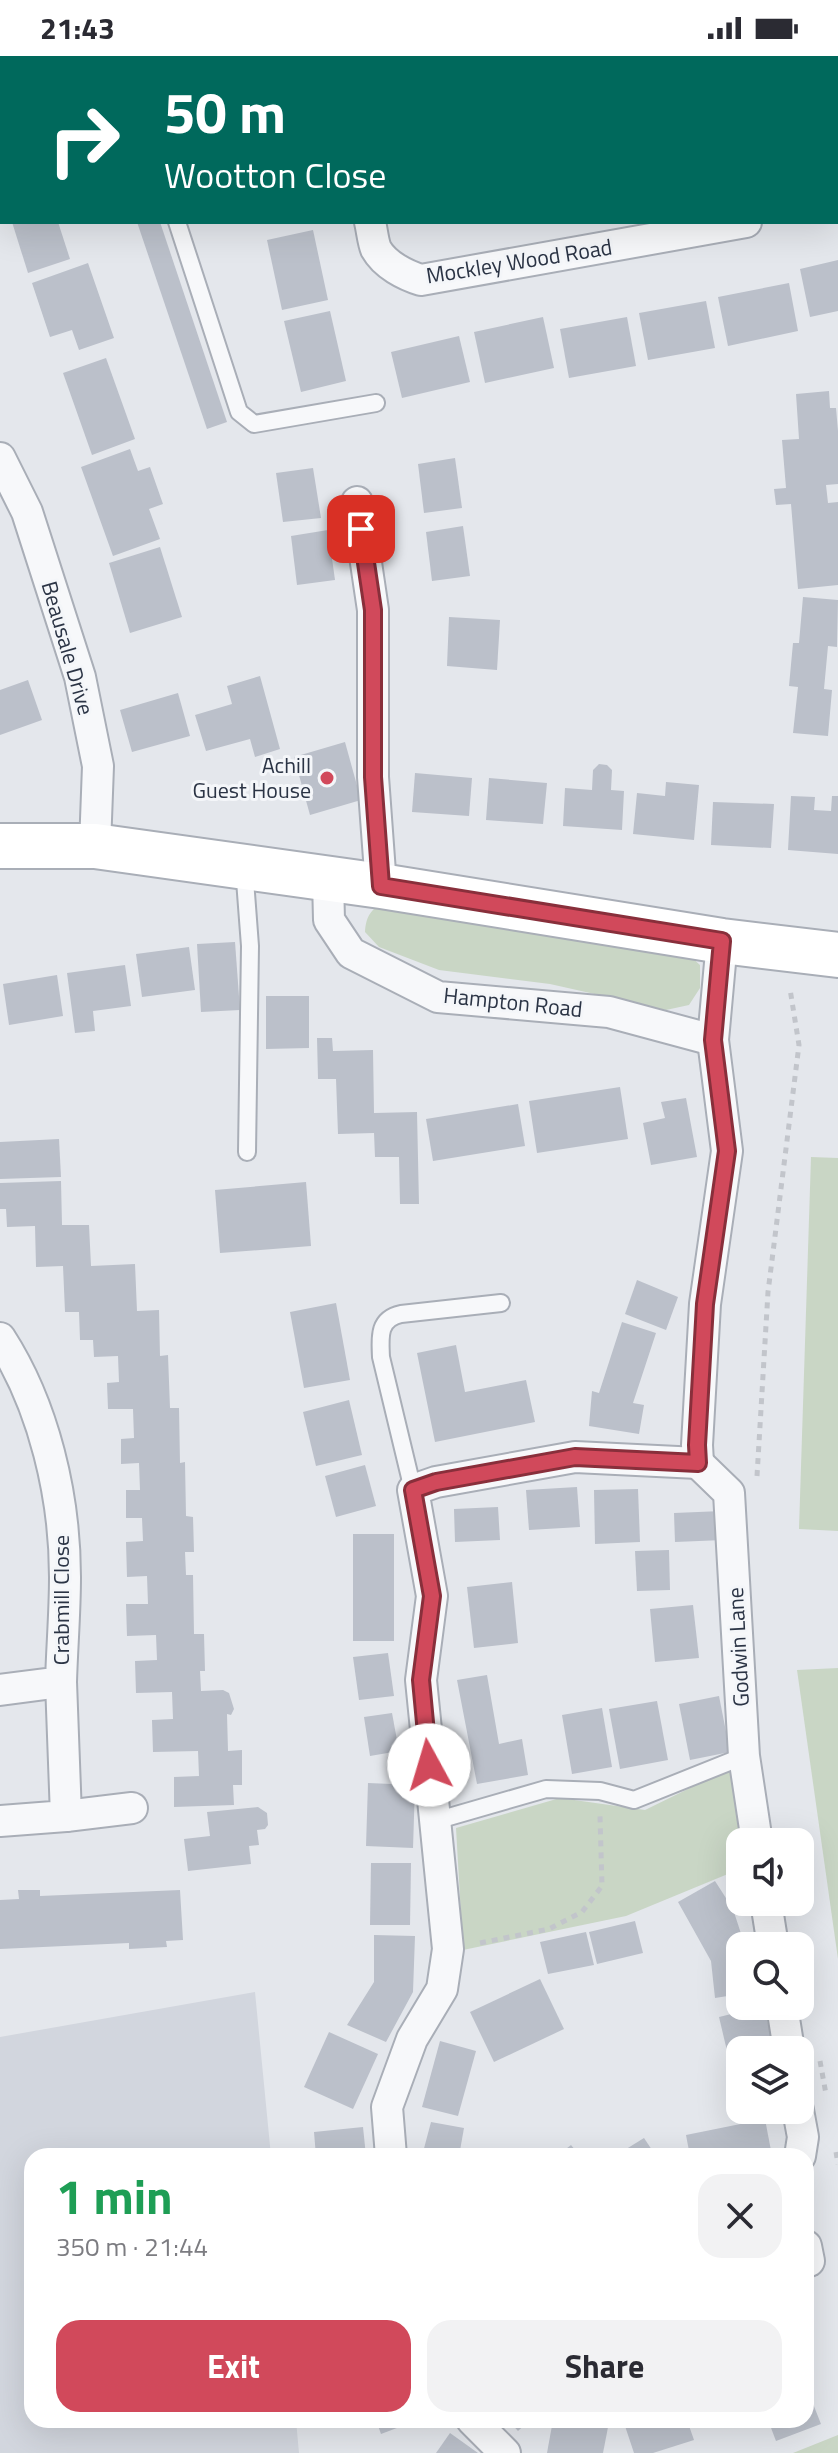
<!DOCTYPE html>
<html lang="en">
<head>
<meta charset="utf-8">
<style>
  body { margin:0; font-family:"Titillium Web",sans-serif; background:#f2f2f3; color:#2b2b33; height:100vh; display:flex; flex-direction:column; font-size:30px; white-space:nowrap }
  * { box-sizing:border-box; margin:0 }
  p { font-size:26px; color:#7c7c81 }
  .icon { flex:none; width:44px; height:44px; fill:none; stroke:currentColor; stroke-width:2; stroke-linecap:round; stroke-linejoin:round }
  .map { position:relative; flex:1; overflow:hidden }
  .panel { position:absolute; left:24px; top:2092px; width:790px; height:280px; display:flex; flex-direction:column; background:#fff; border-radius:24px; box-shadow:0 8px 32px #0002 }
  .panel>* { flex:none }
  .guide { position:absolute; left:0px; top:0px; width:838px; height:168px; box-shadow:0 8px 32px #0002; background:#00695c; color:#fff; overflow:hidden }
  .controls { position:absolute; left:726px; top:1772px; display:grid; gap:16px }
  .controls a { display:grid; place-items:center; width:88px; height:88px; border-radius:16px; background:#fff; box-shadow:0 8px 32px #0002; font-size:40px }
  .pin { position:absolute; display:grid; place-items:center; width:68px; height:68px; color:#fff; margin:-34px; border-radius:16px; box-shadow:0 4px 12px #0006 }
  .me { position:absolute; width:88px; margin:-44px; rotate:354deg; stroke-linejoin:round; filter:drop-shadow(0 0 6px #0008) }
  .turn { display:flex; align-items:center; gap:28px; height:168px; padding:0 32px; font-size:36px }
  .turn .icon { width:104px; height:104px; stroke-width:2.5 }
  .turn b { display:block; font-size:56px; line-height:68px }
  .round { display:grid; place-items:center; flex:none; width:84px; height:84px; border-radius:24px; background:#f2f2f3 }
  .headline { display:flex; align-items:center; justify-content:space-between; height:136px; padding:0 32px }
  h1 { font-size:48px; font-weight:700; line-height:60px; color:#1e9e55 }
  .cta { display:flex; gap:16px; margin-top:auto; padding:16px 32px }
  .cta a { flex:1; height:92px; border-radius:24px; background:#d1495b; color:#fff; font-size:32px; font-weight:700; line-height:92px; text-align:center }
  .cta a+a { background:#f2f2f3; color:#2b2b33 }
  .status { display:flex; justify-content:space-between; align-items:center; height:56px; padding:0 40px; background:#fff; direction:ltr }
  .status svg { height:22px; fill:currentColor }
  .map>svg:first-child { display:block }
</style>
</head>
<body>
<div class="status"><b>21:43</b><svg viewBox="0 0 49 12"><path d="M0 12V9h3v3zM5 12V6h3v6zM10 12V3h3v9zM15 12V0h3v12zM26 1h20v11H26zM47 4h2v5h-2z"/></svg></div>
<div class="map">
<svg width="838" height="2397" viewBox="0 0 838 2397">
  <rect width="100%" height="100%" fill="#e4e7ec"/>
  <!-- built -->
  <path fill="#d2d6de" d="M255,1936l16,164h-239v264h264l3,33h-299v-416z"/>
  <!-- green -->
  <g fill="#c9d6c5">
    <path d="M386,845l293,45 21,19v23l-11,17 -23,5 -116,-26 -111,-14 -60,-23 -14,-15c1,-16 6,-23 21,-31z"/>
    <path d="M811,1101l27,1v373l-39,-2z"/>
    <path d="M838,1612v291l-41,-289z"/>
    <path d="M737,1709l11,77h-8v27l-114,47 -163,34 -7,-122 104,-30 85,12z"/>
    <path d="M838,2379v18h-45z"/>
  </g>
  <!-- building -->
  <g fill="#bbc0ca">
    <path d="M12,166h46l12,37 -42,14z"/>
    <path d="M137,166h23l67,200 -20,7z"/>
    <path d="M313,174l15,70 -46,10 -15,-70z"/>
    <path d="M838,204v51l-28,6 -10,-48z"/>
    <path d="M88,207l26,75 -35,12 -7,-20 -22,7 -18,-54z"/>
    <path d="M789,227l9,48 -70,15 -10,-49z"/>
    <path d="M706,245l9,47 -67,12 -9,-47z"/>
    <path d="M330,255l16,70 -45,11 -17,-71z"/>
    <path d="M543,261l11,51 -69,15 -11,-51z"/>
    <path d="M627,261l9,49 -67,12 -9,-49z"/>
    <path d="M459,280l11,46 -68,16 -11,-46z"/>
    <path d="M106,302l29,81 -43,16 -29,-82z"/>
    <path d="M829,335l1,17h6l2,23v53l-12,1 2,18 10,-1v83l-40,4 -7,-85 -15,1 -2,-16 12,-1 -4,-48 17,-1 -3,-45z"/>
    <path d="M130,393l8,22 12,-4 13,37 -14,5 11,30 -47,17 -32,-89z"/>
    <path d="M455,402l7,50 -38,5 -6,-49z"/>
    <path d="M313,412l8,50 -38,4 -7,-49z"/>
    <path d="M463,470l7,50 -38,5 -6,-49z"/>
    <path d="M328,474l7,50 -38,5 -6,-49z"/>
    <path d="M160,491l22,70 -52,16 -21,-70z"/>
    <path d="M803,541l35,3 -1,47 -9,-1 -4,43 8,1 -4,46 -35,-3 5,-46 -9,-1 4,-43h6z"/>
    <path d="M449,561l51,3 -3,50 -50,-4z"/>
    <path d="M260,620l20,73 -25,8 -5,-18 -44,12 -11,-36 37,-11 -5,-18z"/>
    <path d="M28,624l14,40 -42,15v-45z"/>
    <path d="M178,637l12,43 -58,16 -12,-42z"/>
    <path d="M345,686l16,58 -51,15 -16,-58z"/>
    <path d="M599,708l8,1 5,5 -1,20 13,1 -2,39 -59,-4 2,-38 27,2 1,-20z"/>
    <path d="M415,717l57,5 -3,38 -57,-4z"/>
    <path d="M489,722l58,5 -4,41 -57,-4z"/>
    <path d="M666,726l33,3 -5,55 -61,-6 4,-41 28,3z"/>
    <path d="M791,740l24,1 -1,13 17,1 1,-15h6v58l-50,-4z"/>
    <path d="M713,746l61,2 -3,44 -60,-3z"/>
    <path d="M235,886l5,68 -39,2 -4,-68z"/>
    <path d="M189,891l6,43 -53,7 -6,-43z"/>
    <path d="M125,909l6,41 -38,5 2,20 -20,2 -8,-60z"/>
    <path d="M57,919l6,41 -54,9 -6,-41z"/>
    <path d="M266,940h43v52l-43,1z"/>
    <path d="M317,982h15l1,13 40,-1 1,63 43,-1 2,92h-19l-1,-47h-24l-1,-24 -36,1 -2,-55h-18z"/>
    <path d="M620,1031l8,52 -91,14 -8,-52z"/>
    <path d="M686,1042l11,59 -46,8 -8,-42 22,-5 -4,-16z"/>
    <path d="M518,1048l7,42 -92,15 -7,-42z"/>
    <path d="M59,1083l2,38 -61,2v-37z"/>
    <path d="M61,1125l1,44h27l2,41 44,-2 2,47 22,-1 1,46 8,-1 2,53h9l1,55 5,-1 1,54 7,1 1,35h-9l1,23h7l1,59h10l1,37h-5l1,20 22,-1 6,3 5,16 -3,6 -4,-1 1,37 14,-1v35h-9l1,20 -60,2v-30l25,-1 -1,-25 -45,1 -1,-32 21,-1 -1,-27 -36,1 -1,-32 22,-1 -1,-25 -29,1 -1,-32h22l-1,-28 -20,1 -1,-35 17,-1 -1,-23h-16v-28h14l-1,-27 -18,1v-25l13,-1 -1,-29h-25l-1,-26 12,-1 -1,-26 -24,1 -1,-17h-13l-1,-28h-14l-2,-46 -27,1 -1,-41 -28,1 -1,-18h-6v-26z"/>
    <path d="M306,1126l5,64 -91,7 -5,-63z"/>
    <path d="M637,1224l41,17 -12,33 -41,-16z"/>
    <path d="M336,1247l14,77 -46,8 -14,-76z"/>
    <path d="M622,1266l34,11 -23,70 11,2 -5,29 -50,-8 3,-35 7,2z"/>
    <path d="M456,1289l9,47 61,-12 9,42 -100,20 -18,-89z"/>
    <path d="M349,1344l13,55 -46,11 -13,-54z"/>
    <path d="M365,1409l11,41 -40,11 -11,-41z"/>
    <path d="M577,1431l3,40 -51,3 -3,-40z"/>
    <path d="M638,1433l2,53 -45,2 -1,-54z"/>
    <path d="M498,1451l2,33 -45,2 -1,-33z"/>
    <path d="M722,1455l1,29 -48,2 -1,-29z"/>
    <rect x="353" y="1478" width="41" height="107"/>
    <path d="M669,1494l1,40 -33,1 -2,-40z"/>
    <path d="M512,1526l6,61 -44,5 -7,-61z"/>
    <path d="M693,1549l6,53 -44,4 -5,-53z"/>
    <path d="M388,1597l6,43 -35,4 -6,-43z"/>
    <path d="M487,1619l12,69 23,-5 6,36 -51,9 -20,-104z"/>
    <path d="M719,1640l11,56 -40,8 -11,-56z"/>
    <path d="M657,1645l11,59 -48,9 -11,-60z"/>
    <path d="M602,1652l10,59 -40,7 -10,-59z"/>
    <path d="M392,1657l7,38 -29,5 -6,-39z"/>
    <path d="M368,1727l47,2 -2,63 -47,-2z"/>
    <path d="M258,1751l9,6 1,12 -3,4 -8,1 2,15 -10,1 2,18 -63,7 -4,-32 26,-3 -3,-24z"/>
    <path d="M371,1807h40l-1,62h-40z"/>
    <path d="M715,1825l18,28 12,37h-5v48l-25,4 -4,-37 -33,-59z"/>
    <path d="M18,1834h22v6l140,-6 3,50 -17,1 1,6 -38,2v-6l-129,6v-49l19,-1z"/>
    <path d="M635,1865l8,32 -46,11 -8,-32z"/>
    <path d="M586,1876l8,33 -46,9 -8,-32z"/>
    <path d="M374,1879l41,1 -2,56 -27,50 -39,-17 27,-43z"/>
    <path d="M540,1923l24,50 -70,33 -24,-50z"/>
    <path d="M764,1950l10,44h-34v20l-8,2 -13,-55z"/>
    <path d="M329,1976l49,22 -25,55 -49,-22z"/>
    <path d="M440,1985l36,10 -18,65 -36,-9z"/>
    <path d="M765,2063l7,37h-82l-4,-21z"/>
    <path d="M431,2066l33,6 -5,28h-37z"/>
    <path d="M363,2071l3,29h-50l-2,-24z"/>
    <path d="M644,2082l12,18h-41z"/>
    <path d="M571,2089l9,11h-23z"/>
    <path d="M806,2330l15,38 -45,17 -8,-21h38z"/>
    <path d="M376,2364h42l-37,14z"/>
    <path d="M508,2364h22l-12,11z"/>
    <path d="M553,2364l56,2 -6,31h-56z"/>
    <path d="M623,2364h64l7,20 -41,13h-19z"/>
    <path d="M450,2377l28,20h-42z"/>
  </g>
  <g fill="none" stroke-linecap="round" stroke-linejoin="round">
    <!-- lane casing -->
    <g stroke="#a9aeb7" stroke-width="20">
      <g id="lane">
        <path d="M177,166l62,190 15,12 122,-21"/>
        <path d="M244,811l6,79 -3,206"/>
        <path d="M413,1434l-32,-133c-1,-20 -3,-38 20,-43l100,-11"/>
        <path d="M435,1765l111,-32 54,2 34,9 110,-44"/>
      </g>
    </g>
    <!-- street casing -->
    <g stroke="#a9aeb7" stroke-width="34">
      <g id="street">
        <path d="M836,149h2"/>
        <path d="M370,166c2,8 3,20 6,27 9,16 29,26 45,31l325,-58"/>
        <path d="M0,402l27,54 53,165 18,89 -3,80"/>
        <path d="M357,446l16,108v167l8,109"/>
        <path d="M328,823l1,41 22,33 87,44 171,15 104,28"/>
        <path d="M0,1282c44,68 65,158 65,239 0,35 -3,70 -4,105l-61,8"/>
        <path d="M698,1407l-1,-18 8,-141 22,-153 -14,-111 9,-99"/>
        <path d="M698,1407l31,30 15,263 13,86"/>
        <path d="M66,1760l66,-8"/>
        <path d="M0,1765l66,-5 -5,-134"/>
        <path d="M766,1846l7,44"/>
        <path d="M782,1950l7,44"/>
        <path d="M798,2054l5,27 -3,19"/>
        <path d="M391,2100l-4,-49 25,-68 30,-50 6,-40 -27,-269 11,-84 -19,-106 23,-8 139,-25 123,6"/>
        <path d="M806,2190l3,15"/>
        <path d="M472,2364l33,33"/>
      </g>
    </g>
    <!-- secondary casing -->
    <g stroke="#a9aeb7" stroke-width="48">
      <path id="secondary" d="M0,790h95l286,40 341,55 116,14"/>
    </g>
    <!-- path -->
    <g stroke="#c2c5cb" stroke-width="5" stroke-dasharray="6 6" stroke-linecap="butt">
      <path d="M757,1420l11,-184 31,-247 -9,-56"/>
      <path d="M480,1887l69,-14 33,-17 20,-26 -2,-70"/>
      <path d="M803,1902l5,30"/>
      <path d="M820,2005l6,33"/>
      <path d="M836,2096l2,12"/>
    </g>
    <!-- lane -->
    <use href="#lane" stroke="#f7f8fa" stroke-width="16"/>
    <!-- street -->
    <use href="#street" stroke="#f7f8fa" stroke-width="30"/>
    <!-- secondary -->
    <use href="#secondary" stroke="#fff" stroke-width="44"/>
  </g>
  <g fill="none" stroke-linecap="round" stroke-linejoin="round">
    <!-- route casing -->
    <g stroke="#882f3b" stroke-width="20">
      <path id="route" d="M361,473l12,81v167l8,109 341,55 -9,99 14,111 -22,153 -8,141 1,18 -123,-6 -139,25 -23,8 19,106 -11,84 8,85"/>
    </g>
    <!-- route -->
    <use href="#route" stroke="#d1495b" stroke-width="14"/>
  </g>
  <!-- markers -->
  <circle fill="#d1495b" stroke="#f4f6f9" stroke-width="3" cx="327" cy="722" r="8"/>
  <g text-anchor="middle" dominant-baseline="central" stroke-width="6" stroke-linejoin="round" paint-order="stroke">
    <!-- street labels -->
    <g font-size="22" fill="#2b3445" stroke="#f4f6f9">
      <text transform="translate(519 205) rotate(-9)">Mockley Wood Road</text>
      <text transform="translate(68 592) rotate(74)">Beausale Drive</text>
      <text transform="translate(513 946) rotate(6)">Hampton Road</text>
      <text transform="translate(61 1544) rotate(-90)">Crabmill Close</text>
      <text transform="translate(738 1591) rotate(-93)">Godwin Lane</text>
    </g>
    <!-- poi labels -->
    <g font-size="22" fill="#2b3445" stroke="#f4f6f9" text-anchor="end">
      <text x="311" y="709">Achill<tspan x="311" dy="25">Guest House</tspan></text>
    </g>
  </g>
</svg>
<div class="controls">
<a><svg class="icon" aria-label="sound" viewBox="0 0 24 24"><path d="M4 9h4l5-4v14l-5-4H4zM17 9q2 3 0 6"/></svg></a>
<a><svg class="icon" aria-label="search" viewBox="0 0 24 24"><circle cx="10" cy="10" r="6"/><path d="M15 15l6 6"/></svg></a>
<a><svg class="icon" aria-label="layers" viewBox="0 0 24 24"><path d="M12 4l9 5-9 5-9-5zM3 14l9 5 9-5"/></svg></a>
</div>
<div class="pin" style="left:361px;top:473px;background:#d93025"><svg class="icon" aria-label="arrive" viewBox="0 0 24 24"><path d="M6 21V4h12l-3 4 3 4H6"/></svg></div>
<svg class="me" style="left:429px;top:1709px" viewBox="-20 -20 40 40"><circle r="19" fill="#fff"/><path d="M0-13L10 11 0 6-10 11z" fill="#d1495b"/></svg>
<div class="guide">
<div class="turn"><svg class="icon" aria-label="right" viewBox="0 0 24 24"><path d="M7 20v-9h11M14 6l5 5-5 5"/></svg><div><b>50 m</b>Wootton Close</div></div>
</div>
<section class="panel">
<div class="headline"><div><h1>1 min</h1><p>350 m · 21:44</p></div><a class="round"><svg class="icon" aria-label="close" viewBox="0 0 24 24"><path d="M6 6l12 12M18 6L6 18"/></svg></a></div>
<div class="cta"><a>Exit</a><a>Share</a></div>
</section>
</div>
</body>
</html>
